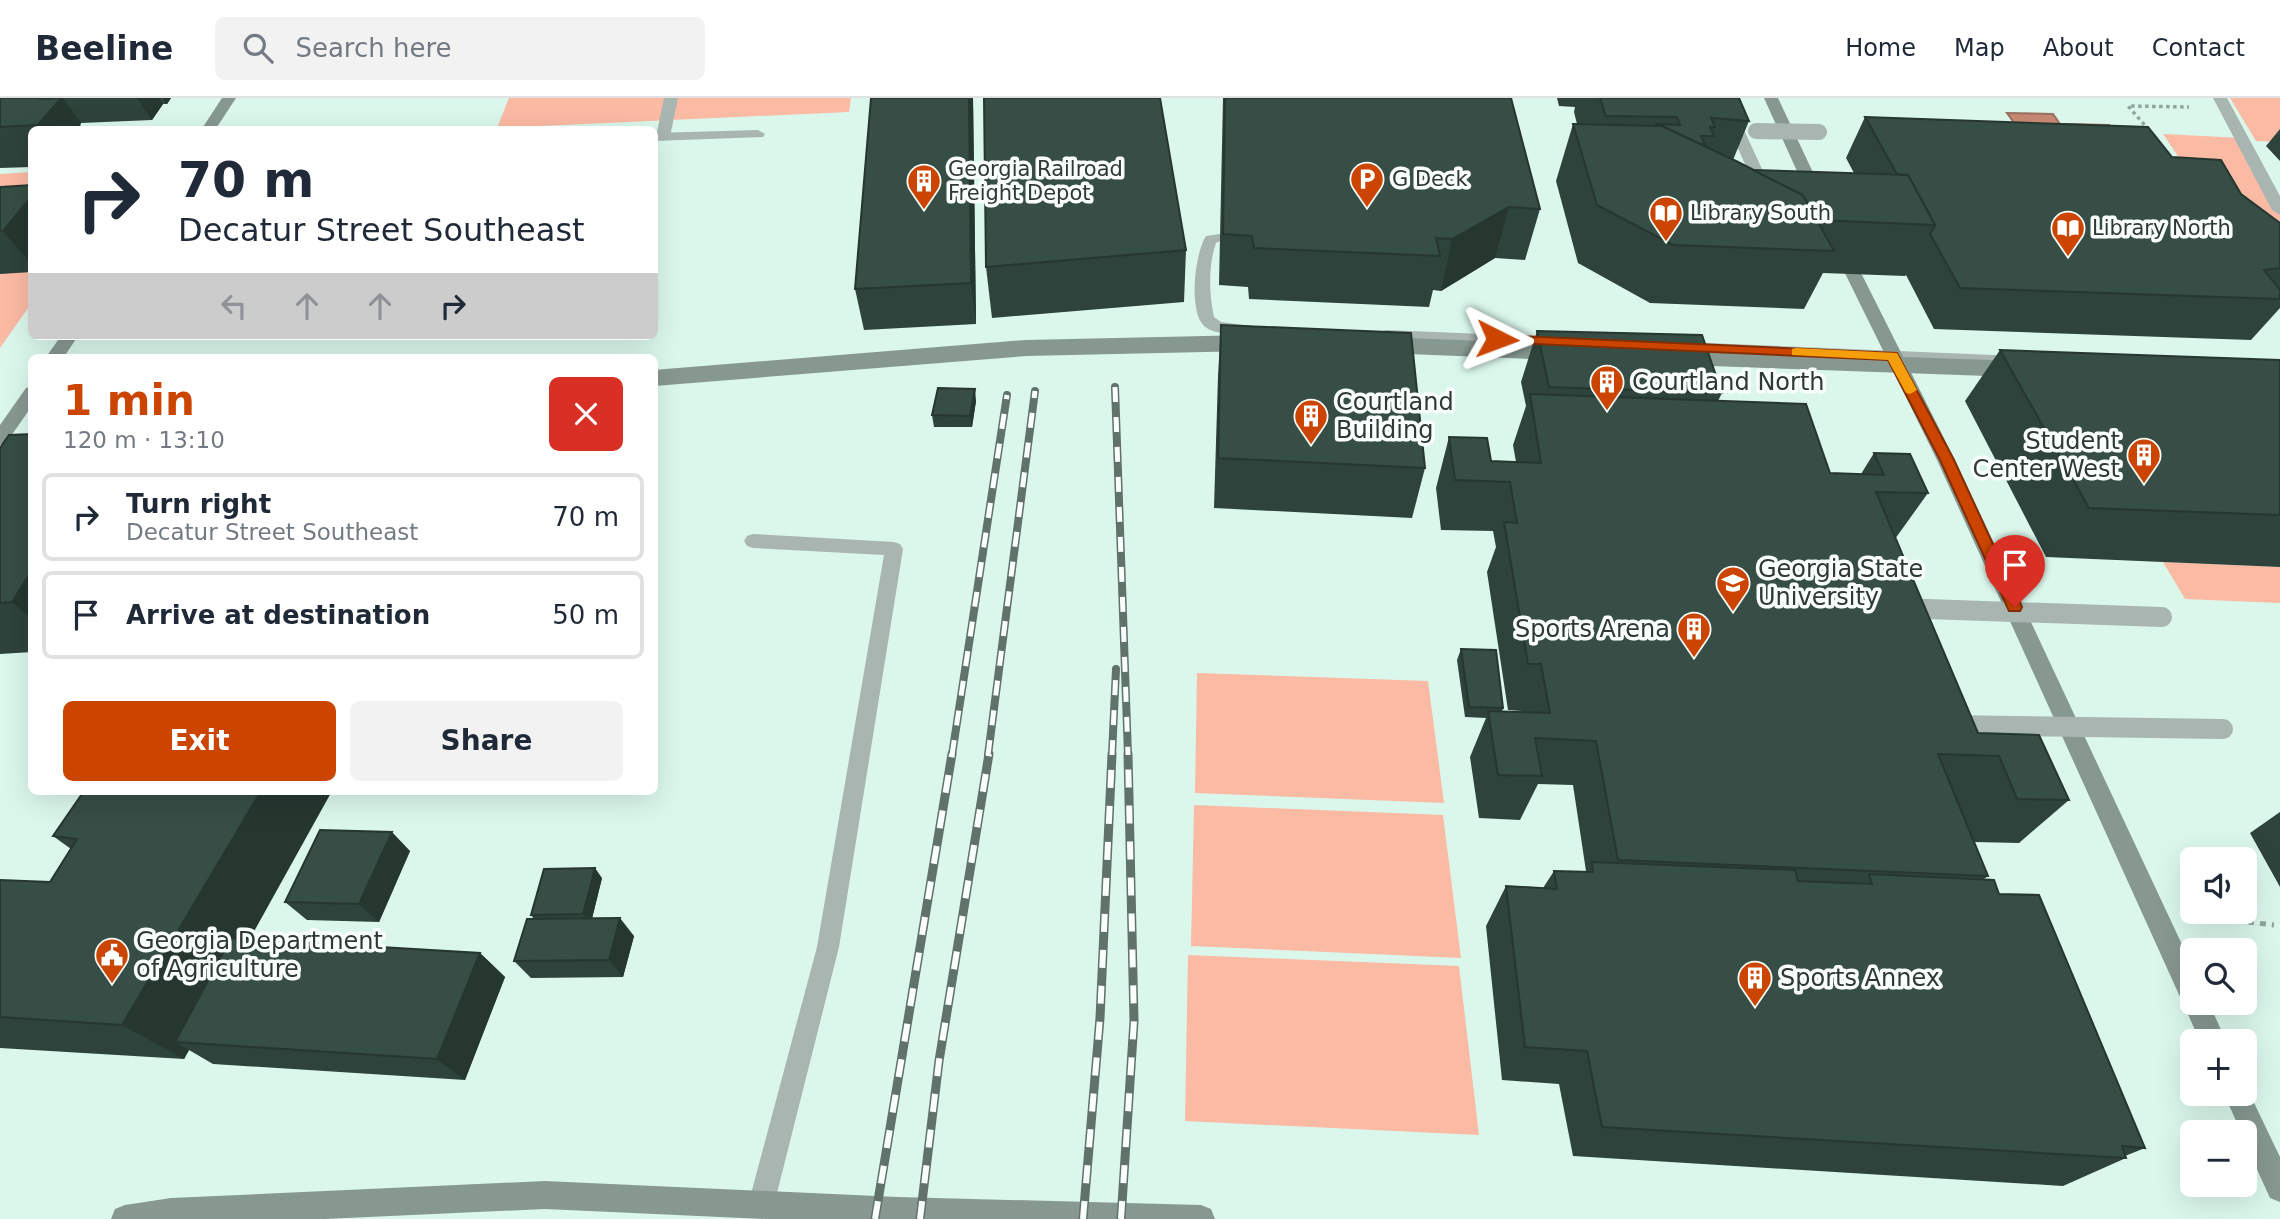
<!DOCTYPE html>
<html lang="en">
<head>
<meta charset="utf-8">
<style>
  body { margin:0; font-family:"DejaVu Sans",sans-serif; background:#f2f2f3; color:#1f2937; height:100vh; display:flex; flex-direction:column; font-size:26px; white-space:nowrap }
  * { box-sizing:border-box; margin:0 }
  p { font-size:23px; color:#747a83 }
  .icon { flex:none; width:38px; height:38px; fill:none; stroke:currentColor; stroke-width:2; stroke-linecap:round; stroke-linejoin:round }
  .map { position:relative; flex:1; overflow:hidden }
  .panel { position:absolute; left:28px; top:256px; width:630px; height:441px; display:flex; flex-direction:column; background:#fff; border-radius:10px; box-shadow:0 7px 28px #0002 }
  .panel>* { flex:none }
  .hud { position:absolute; left:28px; top:28px; width:630px; height:214px; border-radius:10px; box-shadow:0 7px 28px #0002; background:#fff; color:#1f2937; overflow:hidden }
  .fabs { position:absolute; left:2180px; top:749px; display:grid; gap:14px }
  .fabs a { display:grid; place-items:center; width:77px; height:77px; border-radius:10px; background:#fff; box-shadow:0 7px 28px #0002; font-size:35px }
  .pin { position:absolute; display:grid; place-items:center; width:60px; height:60px; color:#fff; margin:-72px -30px; border-radius:50% 50% 50% 0; rotate:-45deg; box-shadow:0 0 7px #0007 }
  .pin .icon { rotate:45deg }
  .me { position:absolute; width:77px; margin:-38px; rotate:93deg; stroke-linejoin:round; filter:drop-shadow(0 0 5px #0008) }
  .turn { display:flex; align-items:center; gap:24px; height:147px; padding:0 35px; font-size:32px }
  .turn .icon { width:91px; height:91px; stroke-width:2.5 }
  .turn b { display:block; font-size:49px; line-height:60px }
  .lanes { display:flex; align-items:center; height:66px; padding:0 35px; background:#0003; justify-content:center; gap:35px; direction:ltr }
  .lanes .off { opacity:.35 }
  .round { display:grid; place-items:center; flex:none; width:74px; height:74px; border-radius:10px; background:#f2f2f3 }
  .summary { display:flex; align-items:center; justify-content:space-between; height:119px; padding:0 35px }
  h1 { font-size:42px; font-weight:700; line-height:52px; color:#cb4501 }
  .action { display:flex; gap:14px; margin-top:auto; padding:14px 35px }
  .action a { flex:1; height:80px; border-radius:10px; background:#cb4501; color:#fff; font-size:28px; font-weight:700; line-height:80px; text-align:center }
  .action a+a { background:#f2f2f3; color:#1f2937 }
  ul { padding:0; list-style:none }
  li { display:flex; align-items:center; gap:21px; height:88px; margin:0 14px 10px; padding:0 21px; border:4px solid #e0e1e3; border-radius:10px }
  li div { flex:1 }
  li b { display:block; font-size:26px }
  li em { font-style:normal }
  header { display:flex; align-items:center; gap:42px; box-sizing:border-box; height:98px; padding:0 35px; background:#fff; border-bottom:2px solid #e0e1e3 }
  header strong { font-size:33px }
  nav { display:flex; gap:38px; margin-inline-start:auto; font-size:24px }
  .search { width:490px; height:63px; background:#f2f2f3; display:flex; align-items:center; gap:18px; box-sizing:border-box; padding:0 24px; border-radius:10px; color:#747a83; font-size:26px }
  .map>svg:first-child { display:block }
</style>
</head>
<body>
<header>
<strong>Beeline</strong>
<div class="search"><svg class="icon" aria-label="search" viewBox="0 0 24 24"><circle cx="10" cy="10" r="6"/><path d="M15 15l6 6"/></svg>Search here</div>
<nav><a>Home</a><a>Map</a><a>About</a><a>Contact</a></nav>
</header>
<div class="map">
<svg width="2280" height="1121" viewBox="0 0 2280 1121">
  <rect width="100%" height="100%" fill="#dbf7ec"/>
  <!-- green -->
  <g fill="#fbbaa4">
    <path d="M509,0h342l-2,14 -352,16z"/>
    <path d="M2230,0h50v44l-24,-1z"/>
    <path d="M2163,36l79,4 38,72v56l-94,-98z"/>
    <path d="M31,74v132l-31,44v-174z"/>
    <path d="M2163,464l117,5v36l-95,-4z"/>
    <path d="M1197,575l231,8 16,122 -249,-10z"/>
    <path d="M1194,707l249,10 18,143 -270,-12z"/>
    <path d="M1188,857l271,11 20,169 -294,-14z"/>
  </g>
  <!-- water -->
  <path fill="#c68772" stroke="#987060" stroke-width="2" d="M2007,15l46,1 7,10 49,1 15,20 -101,-10z"/>
  <g fill="none" stroke-linecap="round" stroke-linejoin="round">
    <!-- path-far1 -->
    <path stroke="#90a59d" stroke-width="3.5" stroke-dasharray="3.5 3.5" stroke-linecap="butt" d="M2149,32l-21,-24 61,1"/>
    <!-- path -->
    <path stroke="#90a59d" stroke-width="5" stroke-dasharray="6 6" stroke-linecap="butt" d="M2248,824l26,3"/>
    <!-- lane -->
    <g fill="#a9b5b0" fill-rule="evenodd">
      <path d="M758,32l7,4 -2,3 -109,4v-8z"/>
      <path d="M1220,136l7,4 -11,5c-8,23 -7,51 -2,74l7,5 31,4 3,3 -3,3c-11,4 -38,3 -48,-6 -16,-16 -9,-73 2,-90z"/>
      <path d="M1386,232l173,7 8,5 -8,5 -178,-8 -3,-4z"/>
      <path d="M1683,244l334,14 8,5 -8,5 -340,-15 -2,-4z"/>
      <path d="M753,436l141,8 6,2 3,5 -64,398 -65,258 -4,9 -9,4 -9,-4 -4,-9 69,-258 67,-392 -131,-7 -6,-2 -3,-5 3,-5z"/>
    </g>
    <!-- street -->
    <g fill="#a9b5b0" fill-rule="evenodd">
      <path d="M664,0h14l-8,39 -7,4 -7,-4z"/>
      <path d="M2213,0h14l53,98v19l-8,-5z"/>
      <path d="M1737,28l7,4 24,52 -2,3 -20,1 -7,-4 2,-3 10,-1 -21,-48z"/>
    </g>
    <!-- secondary -->
    <g fill="#879891" fill-rule="evenodd">
      <path d="M222,0h14l-21,32h-14z"/>
      <path d="M1764,0h14l47,100 -3,3h-10l-3,-3z"/>
      <path d="M1841,146l8,5 106,211 238,508v35h16l17,38h-26l-263,-581 -104,-211z"/>
      <path d="M61,238h17l-14,21h-18z"/>
      <path d="M32,288v20l-26,37 -6,2v-20l26,-37z"/>
      <path d="M2245,986l35,73v45l-10,-4 -25,-55v-11h-4l-17,-38h21z"/>
      <path d="M545,1083l353,16 303,8 10,4 4,10h-449l-221,-10 -220,10h-214l4,-10 10,-4 46,-7z"/>
    </g>
    <!-- rail-far1 casing -->
    <g stroke="#61716b" stroke-width="8">
      <g id="rail-far1">
        <path d="M1115,289l13,368"/>
        <path d="M952,657l55,-360"/>
        <path d="M988,657l47,-364"/>
        <path d="M1112,657l4,-86"/>
      </g>
    </g>
    <!-- rail casing -->
    <g stroke="#61716b" stroke-width="9">
      <g id="rail">
        <path d="M875,1121l77,-465"/>
        <path d="M920,1121l19,-158 50,-307"/>
        <path d="M1083,1121l17,-201 12,-264"/>
        <path d="M1121,1121l13,-198 -6,-267"/>
      </g>
    </g>
    <!-- rail-far1 -->
    <use href="#rail-far1" stroke="#f9fefc" stroke-width="5" stroke-dasharray="15" stroke-linecap="butt"/>
    <!-- rail -->
    <use href="#rail" stroke="#f9fefc" stroke-width="6" stroke-dasharray="18" stroke-linecap="butt"/>
    <!-- street-bridge-far1 -->
    <path stroke="#a9b5b0" stroke-width="16" d="M1756,33l63,1"/>
    <!-- street-bridge -->
    <g stroke="#a9b5b0" stroke-width="20">
      <path d="M1898,510l264,9"/>
      <path d="M1945,627l278,4"/>
    </g>
    <!-- secondary-bridge -->
    <g stroke="#879891" stroke-width="16">
      <path d="M1383,247l174,7"/>
      <path d="M1684,259l332,12"/>
      <path d="M654,280l372,-30 224,-5"/>
    </g>
  </g>
  <!-- wall -->
  <g fill="#2e433b">
    <path d="M0,0h171l-4,6h-4l-11,16 -71,3 -1,2 3,5h-51v37l-32,1z"/>
    <path d="M871,0h102l3,226 -112,6 -9,-41z"/>
    <path d="M1223,0h288l29,111 -15,51 -30,-2 -54,33 -8,-1 -4,17 -180,-8 -1,-12 -29,-2z"/>
    <path d="M1557,0h182l10,23 -16,39 20,10 101,3 -8,-15 19,-41 307,40 69,37 39,29v85l-29,32 -317,-11 -28,-54 -1,1 -82,-3 -19,36 -154,-6 -72,-40 -22,-82 17,-57h4l-3,-12 1,-5 -16,-1z"/>
    <path d="M2280,31v32l-14,-15z"/>
    <path d="M32,87v87l-32,2v-87z"/>
    <path d="M1186,152l-2,52 -192,16 -6,-51z"/>
    <path d="M1221,227l204,143 -13,50 -198,-10 4,-132z"/>
    <path d="M1537,233l185,62 -4,8 112,72 31,1 13,-21 54,40 -33,46 83,194 91,67 -50,43 -45,-1 14,34 -4,3 15,15 146,254 -20,8 1,2 -63,28 -490,-30 -14,-72 -57,-4 -16,-154 20,-40 37,2 11,-17 31,1 1,-1 -13,-86 -35,-1 -18,36 -41,-2 -9,-61 16,-39 -21,-1 -8,-57 4,-11 42,59 -1,4h20l-1,-1 -13,-1 -21,-138 9,-25 -3,-16 -52,-1 -5,-42 13,-51 42,24 25,1 -3,-17 13,-39 -5,-24z"/>
    <path d="M2000,252l280,10v207l-234,-10 -81,-156z"/>
    <path d="M976,303l-4,26h-38l-2,-12z"/>
    <path d="M32,336v218l-32,2v-206z"/>
    <path d="M84,693l166,148 230,14 25,24 -40,103 -252,-16 -24,-14 -5,9 -184,-11v-168l50,2 21,-33 -18,-13z"/>
    <path d="M2280,714v75l-30,-54z"/>
    <path d="M410,753l-31,71 -72,-2 -22,-18z"/>
    <path d="M602,780l-10,40 42,18 -11,41 -92,1 -17,-17 20,-42 -3,-4z"/>
  </g>
  <!-- shaded-wall -->
  <g fill="#263730">
    <path d="M40,0h23l18,25 -1,2 3,5h-41l-4,-5z"/>
    <path d="M137,0h22l4,6 -11,16z"/>
    <path d="M163,0h8l-4,6z"/>
    <path d="M969,0h4l3,226 -5,-41z"/>
    <path d="M32,98v69l-29,-34z"/>
    <path d="M1509,109l-14,51 -54,33 11,-52z"/>
    <path d="M975,291l1,12 -4,26 -2,-11z"/>
    <path d="M32,472v49l-20,-17z"/>
    <path d="M261,693h71l-140,252 -17,-1 14,8 -5,9 -62,-34z"/>
    <path d="M392,734l18,19 -31,71 -20,-18z"/>
    <path d="M595,770l7,10 -11,45 -8,-9z"/>
    <path d="M620,820l14,18 -11,41 -14,-17z"/>
    <path d="M480,855l25,24 -40,103 -28,-21z"/>
  </g>
  <!-- building -->
  <g fill="#364e45" stroke="#263730" stroke-width="2">
    <path d="M0,0h40v1l21,-1 -23,27 -38,2z"/>
    <path d="M871,0h98l2,185 -116,6z"/>
    <path d="M984,0h176l26,152 -200,17z"/>
    <path d="M1225,0h286l29,111 -31,-2 -57,32 -16,-1 4,18 -186,-8 -2,-12 -29,-2z"/>
    <path d="M1600,0h139l10,23 -38,-3 4,9h-5l4,9h-13l4,8h-5l-38,-18h-6v-2l24,1 -3,-8 -71,-1z"/>
    <path d="M1865,19l283,10 24,30 49,3 20,34 39,29v45l-16,2 16,20v9l-320,-11 -30,-54 5,-9 -27,-50 -11,-1z"/>
    <path d="M1573,26l89,2 76,36 65,33 31,56 -161,-6 -76,-40z"/>
    <path d="M1753,72l155,5 27,50 -118,-5 -14,-25z"/>
    <path d="M32,87v11l-29,35h-3v-44z"/>
    <path d="M1221,227l190,8 14,135 -207,-10z"/>
    <path d="M1537,233l165,4 20,58 -173,-6z"/>
    <path d="M2000,252l280,10v155l-191,-7z"/>
    <path d="M938,290l37,1 -5,27 -38,-1z"/>
    <path d="M1530,296l276,10 24,69 54,2 -10,-22 36,1 18,39 -52,-1 102,241 61,2 30,65 -52,-1 -18,-43 -61,-2 50,122 -370,-16 -22,-119 -61,-3 7,38 -44,-1 -10,-64 62,2 -9,-49h-13l-24,-142 13,1 -7,-41 -55,-2 -6,-43 38,1 4,23 50,2z"/>
    <path d="M32,336v136l-20,32 -12,1v-155l9,-13z"/>
    <path d="M1461,551l35,1 7,58 -34,-1z"/>
    <path d="M84,693h177l-139,234 -122,-8v-137l50,2 27,-43 -24,-3z"/>
    <path d="M320,732l72,2 -33,72 -74,-2z"/>
    <path d="M1592,764l203,8 3,11 74,3 -3,-10 125,6 5,14 40,1 106,253 -23,-2 4,12 -524,-31 -15,-76 -62,-4 -19,-161 51,3 -3,-18 39,1z"/>
    <path d="M595,770l-12,46 -52,1 13,-46z"/>
    <path d="M620,820l-11,42 -95,1 13,-42z"/>
    <path d="M231,840l249,15 -43,106 -262,-17z"/>
  </g>
  <!-- route -->
  <path fill="#cb4501" stroke="#842d01" stroke-width="2" d="M1497,237l400,18 57,107 68,147 -2,4h-11l-69,-151 -52,-100 -395,-18 -2,-3z"/>
  <!-- slow -->
  <path fill="#f59e0b" d="M1796,250l101,5 20,37 -7,4 -4,-1 -18,-33 -96,-5v-6z"/>
  <!-- icons -->
  <defs>
    <g id="parking-pin" transform="scale(1.75)"><path d="M0 17L-7.5 6A9.5 9.5 0 1 1 7.5 6Z" fill="#cb4501" stroke="#f9fefc"/><path d="M-3.5-5.5H1a3.5 3.5 0 0 1 0 7H-1V5.5H-3.5ZM-1-3.4V-.6H.8a1.4 1.4 0 0 0 0-2.8Z" fill="#fff"/></g>
    <g id="building-pin" transform="scale(1.75)"><path d="M0 17L-7.5 6A9.5 9.5 0 1 1 7.5 6Z" fill="#cb4501" stroke="#f9fefc"/><path d="M-4-6H4V6H1V3H-1V6H-4ZM-2.5-4.3h1.7v1.8h-1.7ZM.8-4.3h1.7v1.8H.8ZM-2.5-1h1.7V.8h-1.7ZM.8-1h1.7V.8H.8Z" fill="#fff"/></g>
    <g id="library-pin" transform="scale(1.75)"><path d="M0 17L-7.5 6A9.5 9.5 0 1 1 7.5 6Z" fill="#cb4501" stroke="#f9fefc"/><path d="M-6-4Q-3-5.5-.7-3.5V5Q-3 3-6 4ZM6-4Q3-5.5 .7-3.5V5Q3 3 6 4Z" fill="#fff"/></g>
    <g id="university-pin" transform="scale(1.75)"><path d="M0 17L-7.5 6A9.5 9.5 0 1 1 7.5 6Z" fill="#cb4501" stroke="#f9fefc"/><path d="M0-5L7-2L0 1L-7-2ZM-4 1L0 2.5L4 1V4Q0 6-4 4Z" fill="#fff"/></g>
    <g id="civic-pin" transform="scale(1.75)"><path d="M0 17L-7.5 6A9.5 9.5 0 1 1 7.5 6Z" fill="#cb4501" stroke="#f9fefc"/><path d="M-.6-6.5H3V-4.5H.6V-3L4-1V1h2V6H-6V1h2V-1L-.6-3ZM-1.2 2.5V6h2.4V2.5Z" fill="#fff"/></g>
  </defs>
  <g fill-rule="evenodd">
    <use href="#parking-pin" x="1367" y="81"/>
    <use href="#building-pin" x="924" y="83"/>
    <use href="#library-pin" x="1666" y="115"/>
    <use href="#library-pin" x="2068" y="130"/>
    <use href="#building-pin" x="1607" y="284"/>
    <use href="#building-pin" x="1311" y="318"/>
    <use href="#building-pin" x="2144" y="357"/>
    <use href="#university-pin" x="1733" y="485"/>
    <use href="#building-pin" x="1694" y="531"/>
    <use href="#civic-pin" x="112" y="857"/>
    <use href="#building-pin" x="1755" y="880"/>
  </g>
  <g text-anchor="middle" dominant-baseline="central" stroke-width="7" stroke-linejoin="round" paint-order="stroke">
    <!-- far-poi labels -->
    <g font-size="21" fill="#2e3935" stroke="#f9fefc" text-anchor="start">
      <text x="948" y="71">Georgia Railroad<tspan x="948" dy="24">Freight Depot</tspan></text>
      <text x="1392" y="81">G Deck</text>
      <text x="1690" y="115">Library South</text>
      <text x="2092" y="130">Library North</text>
    </g>
    <!-- poi labels -->
    <g font-size="24" fill="#2e3935" stroke="#f9fefc" text-anchor="start">
      <text x="1632" y="284">Courtland North</text>
      <text x="1336" y="304">Courtland<tspan x="1336" dy="28">Building</tspan></text>
      <text x="2120" y="343" text-anchor="end">Student<tspan x="2120" dy="28">Center West</tspan></text>
      <text x="1758" y="471">Georgia State<tspan x="1758" dy="28">University</tspan></text>
      <text x="1670" y="531" text-anchor="end">Sports Arena</text>
      <text x="136" y="843">Georgia Department<tspan x="136" dy="28">of Agriculture</tspan></text>
      <text x="1780" y="880">Sports Annex</text>
    </g>
  </g>
</svg>
<div class="fabs">
<a><svg class="icon" aria-label="sound" viewBox="0 0 24 24"><path d="M4 9h4l5-4v14l-5-4H4zM17 9q2 3 0 6"/></svg></a>
<a><svg class="icon" aria-label="search" viewBox="0 0 24 24"><circle cx="10" cy="10" r="6"/><path d="M15 15l6 6"/></svg></a>
<a>+</a>
<a>−</a>
</div>
<div class="pin" style="left:2015px;top:509px;background:#d93025"><svg class="icon" aria-label="arrive" viewBox="0 0 24 24"><path d="M6 21V4h12l-3 4 3 4H6"/></svg></div>
<svg class="me" style="left:1497px;top:241px" viewBox="-20 -20 40 40"><path d="M0-17L14 15 0 8-14 15z" fill="#cb4501" stroke="#fff" stroke-width="4"/></svg>
<div class="hud">
<div class="turn"><svg class="icon" aria-label="right" viewBox="0 0 24 24"><path d="M7 20v-9h11M14 6l5 5-5 5"/></svg><div><b>70 m</b>Decatur Street Southeast</div></div>
<div class="lanes"><svg class="icon off" aria-label="left" viewBox="0 0 24 24"><path d="M17 20v-9H6M10 6l-5 5 5 5"/></svg><svg class="icon off" aria-label="ahead" viewBox="0 0 24 24"><path d="M12 20V5M6 11l6-6 6 6"/></svg><svg class="icon off" aria-label="ahead" viewBox="0 0 24 24"><path d="M12 20V5M6 11l6-6 6 6"/></svg><svg class="icon" aria-label="right" viewBox="0 0 24 24"><path d="M7 20v-9h11M14 6l5 5-5 5"/></svg></div>
</div>
<section class="panel">
<div class="summary"><div><h1>1 min</h1><p>120 m · 13:10</p></div><a class="round" style="background:#d93025;color:#fff"><svg class="icon" aria-label="close" viewBox="0 0 24 24"><path d="M6 6l12 12M18 6L6 18"/></svg></a></div>
<ul>
<li><svg class="icon" aria-label="right" viewBox="0 0 24 24"><path d="M7 20v-9h11M14 6l5 5-5 5"/></svg><div><b>Turn right</b><p>Decatur Street Southeast</p></div><em>70 m</em></li>
<li><svg class="icon" aria-label="arrive" viewBox="0 0 24 24"><path d="M6 21V4h12l-3 4 3 4H6"/></svg><div><b>Arrive at destination</b></div><em>50 m</em></li>
</ul>
<div class="action"><a>Exit</a><a>Share</a></div>
</section>
</div>
</body>
</html>
